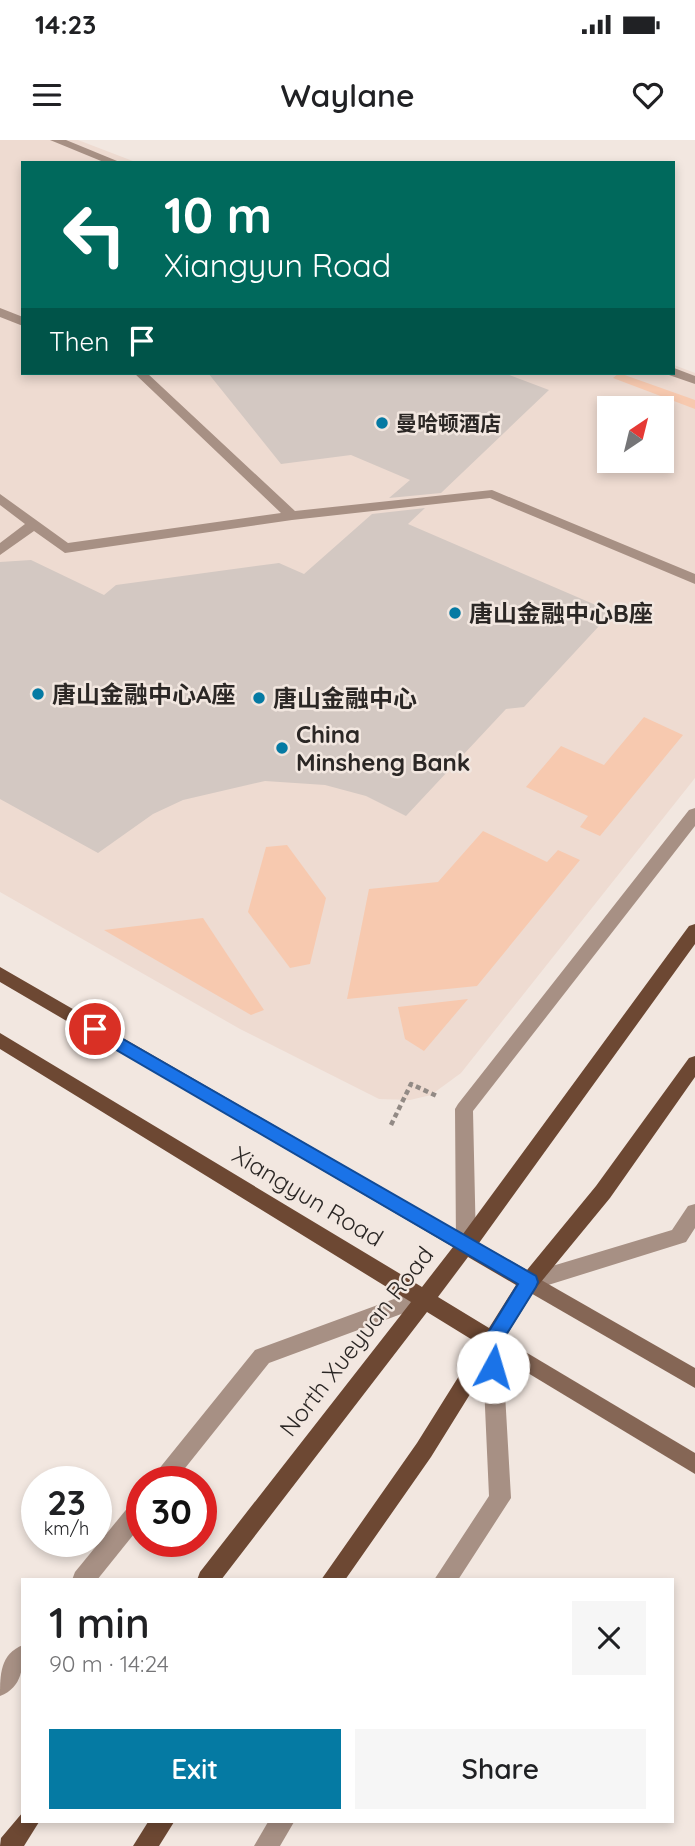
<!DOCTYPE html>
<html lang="en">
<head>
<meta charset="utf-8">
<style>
  body { margin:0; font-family:Quicksand,"Noto Sans SC",sans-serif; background:#f6f6f6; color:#202124; height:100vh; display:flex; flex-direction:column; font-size:26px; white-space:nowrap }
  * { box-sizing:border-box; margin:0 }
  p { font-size:23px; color:#757577 }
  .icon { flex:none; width:38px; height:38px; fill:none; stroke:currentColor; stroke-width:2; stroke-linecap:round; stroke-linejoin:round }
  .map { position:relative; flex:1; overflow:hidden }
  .drawer { position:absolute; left:21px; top:1438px; width:653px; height:245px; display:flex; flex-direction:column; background:#fff; border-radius:0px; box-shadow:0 4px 10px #0003 }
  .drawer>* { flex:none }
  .top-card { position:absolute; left:21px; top:21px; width:654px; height:214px; border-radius:0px; box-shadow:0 4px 10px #0003; background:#00695c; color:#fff; overflow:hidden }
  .needle { width:46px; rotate:35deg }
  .controls { position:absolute; left:597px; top:256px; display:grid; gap:14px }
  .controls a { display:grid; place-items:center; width:77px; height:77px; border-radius:0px; background:#fff; box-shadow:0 4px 10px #0003; font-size:35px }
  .speed { position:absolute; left:21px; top:1326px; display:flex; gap:14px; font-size:35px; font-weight:700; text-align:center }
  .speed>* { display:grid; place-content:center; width:91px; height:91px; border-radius:50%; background:#fff; box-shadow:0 4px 10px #0003; line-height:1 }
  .speed small { font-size:18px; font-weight:400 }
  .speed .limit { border:10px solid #d22; background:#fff; color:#111 }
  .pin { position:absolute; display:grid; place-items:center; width:60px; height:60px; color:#fff; margin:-30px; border:4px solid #fff; border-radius:50%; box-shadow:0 2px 7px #0007 }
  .me { position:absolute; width:77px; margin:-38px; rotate:6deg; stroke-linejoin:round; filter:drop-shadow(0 0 5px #0008) }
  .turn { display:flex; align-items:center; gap:24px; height:147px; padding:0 28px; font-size:32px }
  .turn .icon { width:91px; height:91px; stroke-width:2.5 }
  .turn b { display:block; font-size:49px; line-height:60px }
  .then { display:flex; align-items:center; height:66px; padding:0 28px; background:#0003; gap:14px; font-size:26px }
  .round { display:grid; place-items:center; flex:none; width:74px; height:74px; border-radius:0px; background:#f6f6f6 }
  .overview { display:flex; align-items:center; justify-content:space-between; height:119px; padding:0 28px }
  h1 { font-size:42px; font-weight:600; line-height:52px }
  .primary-button { display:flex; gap:14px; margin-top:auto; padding:14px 28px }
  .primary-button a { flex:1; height:80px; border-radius:0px; background:#057aa3; color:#fff; font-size:28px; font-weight:600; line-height:80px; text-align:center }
  .primary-button a+a { background:#f6f6f6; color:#202124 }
  .status { display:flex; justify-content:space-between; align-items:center; height:49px; padding:0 35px; background:#fff; direction:ltr }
  .status svg { height:19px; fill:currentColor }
  header { display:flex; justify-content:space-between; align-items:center; height:91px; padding:0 28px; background:#fff; font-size:32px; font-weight:600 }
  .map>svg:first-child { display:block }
</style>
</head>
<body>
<div class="status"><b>14:23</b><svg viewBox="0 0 49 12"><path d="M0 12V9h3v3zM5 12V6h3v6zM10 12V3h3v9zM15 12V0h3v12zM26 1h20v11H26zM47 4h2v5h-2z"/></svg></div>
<header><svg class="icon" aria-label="menu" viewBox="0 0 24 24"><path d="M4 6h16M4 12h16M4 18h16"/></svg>Waylane<svg class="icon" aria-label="heart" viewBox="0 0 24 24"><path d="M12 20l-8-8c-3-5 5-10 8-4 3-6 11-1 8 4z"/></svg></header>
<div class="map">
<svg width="695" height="1706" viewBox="0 0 695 1706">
  <rect width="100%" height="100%" fill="#f2e7e0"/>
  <!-- built -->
  <path fill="#eedbd1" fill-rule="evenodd" d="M0,0h78l60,23h-115v210h651v-8l21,8v405l-234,295 -30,22 -21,5 -31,-1 -139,-70 -240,-137zM609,268h53v52h-53z"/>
  <!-- green -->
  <g fill="#f7c9af">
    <path d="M619,233l76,27v9l-82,-31z"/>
    <path d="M644,577l39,18 -83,101 -20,-9 8,-11 -62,-29 35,-41 43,19z"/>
    <path d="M483,691l64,31 11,-12 22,10 -103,126 -130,13 22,-110 69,-7z"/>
    <path d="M287,705l39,53 -16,66 -20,4 -42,-56 18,-65z"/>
    <path d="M203,778l61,92 -13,5 -147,-85z"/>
    <path d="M468,859l-44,52 -19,-12 -7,-32z"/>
  </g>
  <!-- building -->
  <g fill="#d3c8c2">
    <path d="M208,233h296l45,17 -108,103 -52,5 21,-18 -59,-25 -70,9z"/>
    <path d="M425,368l-17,16 204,88 -88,95 -18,2 -100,107 -40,-20 -41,-11 -60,-4 -82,19 -30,14 -55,39 -98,-54v-237l31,-2 73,35 12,-10 163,-22 25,11 68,-60z"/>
  </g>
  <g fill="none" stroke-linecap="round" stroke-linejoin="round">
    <!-- path -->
    <path stroke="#928a85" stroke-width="4.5" stroke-dasharray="5 3.5" stroke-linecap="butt" d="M391,985l20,-41 28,13"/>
    <!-- lane -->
    <g fill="#a79084" fill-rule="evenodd">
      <path d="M0,168l23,9v9l-23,-9z"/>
      <path d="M134,233h13l148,138 197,-21 203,84v10l-205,-86 -198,22 -227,33 -31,-22 -34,24v-12l25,-19 -25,-19v-11l68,49 213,-30z"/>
    </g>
    <!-- street -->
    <g fill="#a79084" fill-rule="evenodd">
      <path d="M50,0h16l56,23h-16z"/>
      <path d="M674,228l21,8v8l-26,-9 -1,-2h6z"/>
      <path d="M695,668v18l-222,285 3,134 -3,6 -7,2 -7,-2 -3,-6 -1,-136 3,-5 231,-294z"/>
      <path d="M695,1064v24l-9,14 -157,49 -7,-3 -3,-6 3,-6 7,-3 143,-43 16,-24z"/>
      <path d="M424,1148l7,3 3,6 -3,6 -162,60 -95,119h-23l3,-7 101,-125z"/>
      <path d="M492,1192l7,3 3,6 9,157 -53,82h-24l55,-84 -7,-155 3,-6z"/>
      <path d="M142,1357v27l-45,56h-25l3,-8 59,-72z"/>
      <path d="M23,1505c0,22 0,42 -23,51 0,-21 0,-42 23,-51z"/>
      <path d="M268,1682h26l-14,24h-26z"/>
    </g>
    <!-- secondary -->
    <g fill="#856655" fill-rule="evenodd">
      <path d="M529,1133l166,95v20l-173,-100 -3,-6 3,-6z"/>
      <path d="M492,1192l203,121v21l-210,-127 -3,-6 3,-6z"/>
    </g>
    <!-- primary -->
    <g fill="#6d4833" fill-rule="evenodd">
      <path d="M695,784v20l-216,299 48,27 69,-84 93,-128 6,-2v21l-85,121 -74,90 -105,169 -86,123h-24l96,-137 62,-99 -52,-32 -206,268h-24l3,-8 211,-270 -411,-253v-16l422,254 31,-40 -453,-265v-15l463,267 226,-308zM468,1117l48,28 -27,43 -51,-31z"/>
      <path d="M23,1672v10h16l-15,24h-24l1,-8z"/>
      <path d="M148,1682h26l-15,24h-26z"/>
    </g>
  </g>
  <!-- route -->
  <path fill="#1a73e8" stroke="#114b97" stroke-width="2" d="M95,883l441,253 2,6 -2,5 -35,56 -1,30 -7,3 -6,-3 -4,-32 35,-57 -429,-250 -2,-5z"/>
  <!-- markers -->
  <g fill="#057aa3" stroke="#f2e7e0" stroke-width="2.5">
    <circle cx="382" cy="283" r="7"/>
    <circle cx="455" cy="473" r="7"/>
    <circle cx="38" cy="554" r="7"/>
    <circle cx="259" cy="558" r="7"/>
    <circle cx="282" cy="608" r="7"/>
  </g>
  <g text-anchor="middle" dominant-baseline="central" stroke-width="5" stroke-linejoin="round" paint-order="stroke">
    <!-- far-poi labels -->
    <g font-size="21" font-weight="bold" fill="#2b2725" stroke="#f2e7e0" text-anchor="start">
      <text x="396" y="283">曼哈顿酒店</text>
    </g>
    <!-- poi labels -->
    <g font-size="24" font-weight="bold" fill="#2b2725" stroke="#f2e7e0" text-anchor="start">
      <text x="469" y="473">唐山金融中心B座</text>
      <text x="52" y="554">唐山金融中心A座</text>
      <text x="273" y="558">唐山金融中心</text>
      <text x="296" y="594">China<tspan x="296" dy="28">Minsheng Bank</tspan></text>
    </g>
    <!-- street labels -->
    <g font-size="24" fill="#2b2725" stroke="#f2e7e0">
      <text transform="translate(308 1056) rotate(31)">Xiangyun Road</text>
      <text transform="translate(356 1201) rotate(-52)">North Xueyuan Road</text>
    </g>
  </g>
</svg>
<div class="controls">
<a><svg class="needle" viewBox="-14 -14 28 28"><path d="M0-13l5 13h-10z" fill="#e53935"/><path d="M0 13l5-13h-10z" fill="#757577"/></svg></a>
</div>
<div class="speed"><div>23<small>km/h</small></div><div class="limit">30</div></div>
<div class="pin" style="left:95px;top:889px;background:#d93025"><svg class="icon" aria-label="arrive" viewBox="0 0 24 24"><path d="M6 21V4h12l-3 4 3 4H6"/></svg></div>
<svg class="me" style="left:493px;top:1227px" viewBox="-20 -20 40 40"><circle r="19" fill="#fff"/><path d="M0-13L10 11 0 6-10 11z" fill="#1a73e8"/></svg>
<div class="top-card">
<div class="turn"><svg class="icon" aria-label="left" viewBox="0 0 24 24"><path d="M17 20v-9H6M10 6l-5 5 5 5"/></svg><div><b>10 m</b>Xiangyun Road</div></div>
<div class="then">Then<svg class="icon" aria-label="arrive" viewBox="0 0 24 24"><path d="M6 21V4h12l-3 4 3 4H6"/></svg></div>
</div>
<section class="drawer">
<div class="overview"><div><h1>1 min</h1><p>90 m · 14:24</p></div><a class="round"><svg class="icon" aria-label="close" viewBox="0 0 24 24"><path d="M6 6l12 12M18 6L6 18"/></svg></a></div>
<div class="primary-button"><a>Exit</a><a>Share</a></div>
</section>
</div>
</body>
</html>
